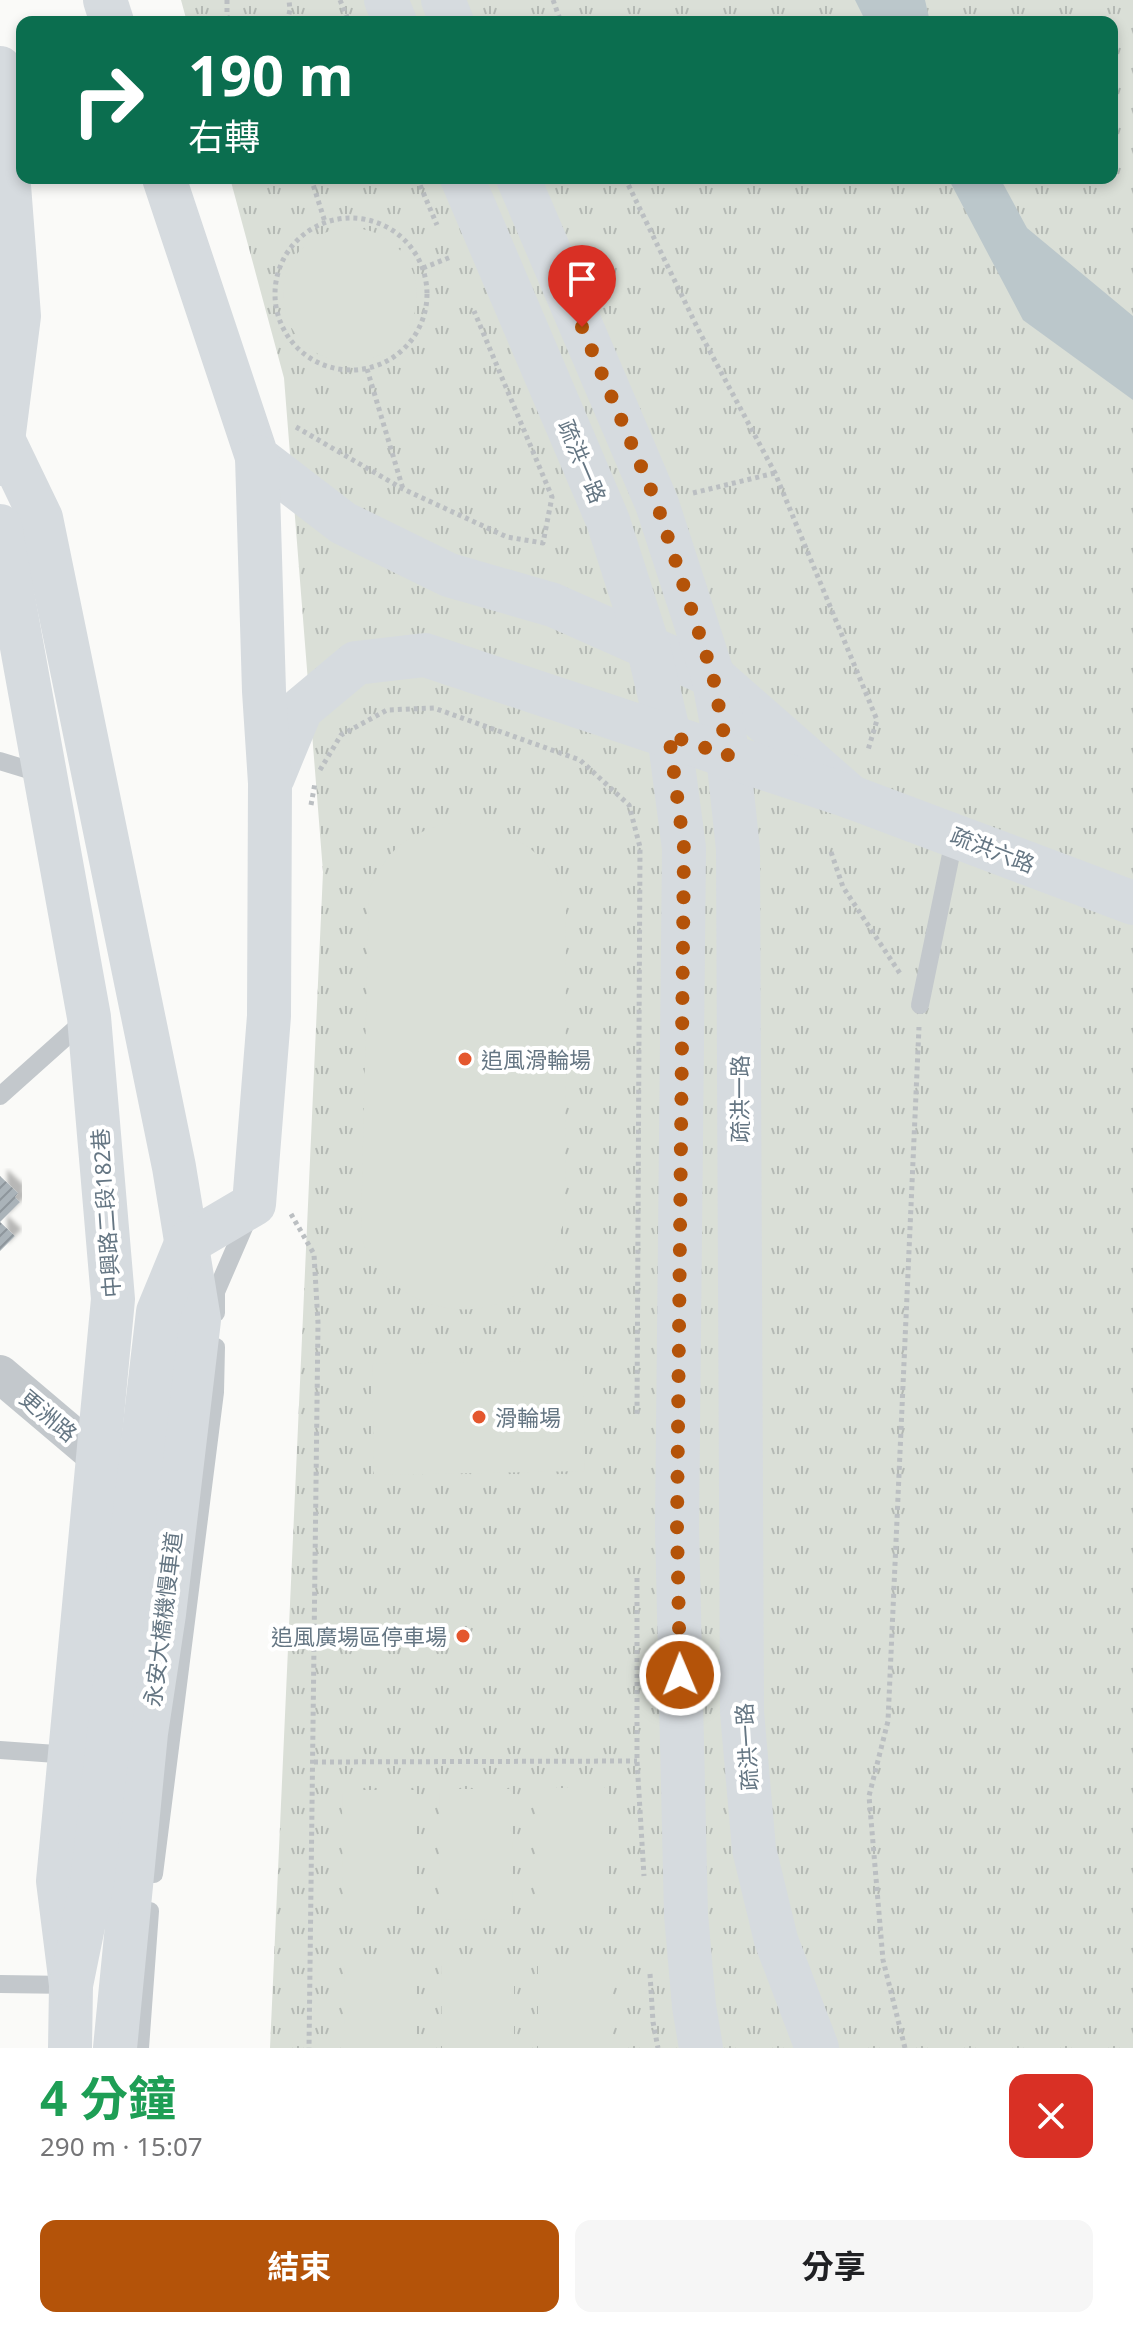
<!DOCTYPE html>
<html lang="zh-TW">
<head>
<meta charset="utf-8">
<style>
  body { margin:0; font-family:"Noto Sans","Noto Sans TC",sans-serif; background:#f6f6f6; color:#202124; height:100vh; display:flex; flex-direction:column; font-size:30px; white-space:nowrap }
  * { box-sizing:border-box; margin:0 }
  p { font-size:26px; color:#757577 }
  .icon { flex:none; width:44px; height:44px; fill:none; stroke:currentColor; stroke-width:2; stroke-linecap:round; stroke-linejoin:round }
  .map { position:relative; height:2048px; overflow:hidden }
  .sheet { display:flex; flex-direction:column; background:#fff; flex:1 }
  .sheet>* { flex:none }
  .banner { position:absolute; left:16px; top:16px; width:1102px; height:168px; border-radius:16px; box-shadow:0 4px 12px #0003; background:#0b6e4f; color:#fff; overflow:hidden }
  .pin { position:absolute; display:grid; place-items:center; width:68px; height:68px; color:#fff; margin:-82px -34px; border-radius:50% 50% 50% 0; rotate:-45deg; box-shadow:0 0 8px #0007 }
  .pin .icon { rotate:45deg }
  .me { position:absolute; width:88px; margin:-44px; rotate:359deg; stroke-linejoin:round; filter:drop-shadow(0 0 6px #0008) }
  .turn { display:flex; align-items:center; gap:28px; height:168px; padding:0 40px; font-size:36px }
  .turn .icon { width:104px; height:104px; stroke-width:2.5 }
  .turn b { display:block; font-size:56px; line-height:68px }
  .round { display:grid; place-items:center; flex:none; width:84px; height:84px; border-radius:16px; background:#f6f6f6 }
  .head { display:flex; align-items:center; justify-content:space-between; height:136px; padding:0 40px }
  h1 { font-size:48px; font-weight:700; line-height:60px; color:#1e9e55 }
  .button { display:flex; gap:16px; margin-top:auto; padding:16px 40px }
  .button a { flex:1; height:92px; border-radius:16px; background:#b45309; color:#fff; font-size:32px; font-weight:700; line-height:92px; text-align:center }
  .button a+a { background:#f6f6f6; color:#202124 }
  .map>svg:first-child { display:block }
</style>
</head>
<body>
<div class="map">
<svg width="1133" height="2048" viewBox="0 0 1133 2048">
  <defs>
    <pattern id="park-tufts" width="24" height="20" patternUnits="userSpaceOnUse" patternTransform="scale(2)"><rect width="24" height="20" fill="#dadfd7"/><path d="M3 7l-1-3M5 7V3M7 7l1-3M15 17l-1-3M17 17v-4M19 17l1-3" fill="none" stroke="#b4b9b4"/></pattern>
    <pattern id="building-hatch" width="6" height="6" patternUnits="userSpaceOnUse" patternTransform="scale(2)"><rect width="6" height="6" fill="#aab3b9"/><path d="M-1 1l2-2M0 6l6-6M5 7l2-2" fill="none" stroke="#8e969c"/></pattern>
    <filter id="shadow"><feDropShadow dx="7" dy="-7" stdDeviation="2" flood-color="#0004"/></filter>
  </defs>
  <rect width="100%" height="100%" fill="#fafaf8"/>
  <!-- park -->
  <path fill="url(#park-tufts)" d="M181,0h952v2048h-863l53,-1176 -39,-494 -54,-200h882v-156h-925z"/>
  <!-- pitch -->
  <g fill="#dadfd7">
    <circle cx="350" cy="295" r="67"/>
    <path d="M446,823c40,0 83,14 106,49 7,10 10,25 14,36l-1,311c-10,28 -18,54 -43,72 -51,37 -123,15 -154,-37 -4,-6 -5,-16 -7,-23l8,-342c20,-40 34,-52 77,-66z"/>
    <path d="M583,1360l2,111 -211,4 -2,-111z"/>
    <rect x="536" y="1788" width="73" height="131"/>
    <path d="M439,1789h73l1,130 -73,1z"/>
    <path d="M342,1790h73v131h-72z"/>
    <rect x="538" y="1962" width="73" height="86"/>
    <path d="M441,1963h73v85h-72z"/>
    <path d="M344,1964h73v84h-72z"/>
  </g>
  <!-- water -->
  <g fill="#bbc7cb">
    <path d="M855,0h70l5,22h-64z"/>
    <path d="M948,178h52l27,50 106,88v84l-110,-80z"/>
  </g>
  <!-- building -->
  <path fill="url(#building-hatch)" filter="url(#shadow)" d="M0,1176l18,17 -3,4 5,5 -20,20 15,14 -15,15z"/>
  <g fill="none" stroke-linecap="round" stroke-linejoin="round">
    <!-- path -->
    <g stroke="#bbbfc2" stroke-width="5" stroke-dasharray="4 4" stroke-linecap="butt">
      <path d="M227,0v16l3,6"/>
      <path d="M340,0l9,22"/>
      <path d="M553,0l8,22"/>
      <path d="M287,22l3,-12 -1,-10"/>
      <path d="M311,178l14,44"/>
      <path d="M417,178l20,47"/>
      <path d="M625,178l74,153 76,142 102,247 -9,30"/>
      <circle cx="351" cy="294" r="76"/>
      <path d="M423,268l28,-11"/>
      <path d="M367,369l36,120"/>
      <path d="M296,427l107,62 104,48 36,6 9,-46 -78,-186"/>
      <path d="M693,493l82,-20"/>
      <path d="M320,770l21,-35 46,-25 47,-2 146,52 49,45 11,42 -3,569"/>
      <path d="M311,805l4,-22"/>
      <path d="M831,852l12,35 58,88"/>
      <path d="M291,1214l23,40 4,69 -9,725"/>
      <path d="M637,1578v183l7,115"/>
      <path d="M314,1762l323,-1"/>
      <path d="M650,1974l3,48 5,26"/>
      <path d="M905,2048l-22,-88 -14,-164 19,-75 31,-694"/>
    </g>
    <!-- lane -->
    <g stroke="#c3c8cc" stroke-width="18">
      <path d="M0,761l42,13"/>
      <path d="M920,1005l35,-170"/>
      <path d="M0,1096l85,-76"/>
      <path d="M216,1313v-21l32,-74"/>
      <path d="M0,1750l70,5"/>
      <path d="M154,1874l61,-482 1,-45"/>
      <path d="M0,1984l71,1"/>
      <path d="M140,2048l10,-137"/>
    </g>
    <!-- street -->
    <path stroke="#c3c8cc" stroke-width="38" d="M0,1374l98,83"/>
    <!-- secondary -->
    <g stroke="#d6dbdf" stroke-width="44">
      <path d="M105,0l7,22"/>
      <path d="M386,0l9,22"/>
      <path d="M443,0l9,22"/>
      <path d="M0,68l19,248 -19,148"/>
      <path d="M164,178l93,279 86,66 106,52 104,30 160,71 138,121"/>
      <path d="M462,178l146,343 40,125 21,89 15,113 -7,679 9,388 8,91 7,42"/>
      <path d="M518,178l139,326 56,172 15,80 10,93 4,863 12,137 22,91 41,108"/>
      <path d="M2,437l39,81 133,649 25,153 -35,294 -18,119 -31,315"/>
      <path d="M0,526l89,491 24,282 -55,582 13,104 -1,63"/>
      <path d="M273,777l28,-68 55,-46 69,-8 426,142 282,106"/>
      <path d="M71,1985l21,-103 66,-570 28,-68 68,-40 15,-188 1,-233 -6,-92 -7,-234"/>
    </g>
  </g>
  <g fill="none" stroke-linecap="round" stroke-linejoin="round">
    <!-- route -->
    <path stroke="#b45309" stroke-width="14" stroke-dasharray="0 25.2" d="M582,327l75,177 56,172 15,80 -59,-21 15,113 -7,679 3,148"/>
  </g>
  <!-- markers -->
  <g fill="#e4572e" stroke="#fff" stroke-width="3">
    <circle cx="465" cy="1059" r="8"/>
    <circle cx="479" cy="1417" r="8"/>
    <circle cx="463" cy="1636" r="8"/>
  </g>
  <g text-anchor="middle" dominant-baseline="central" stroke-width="8" stroke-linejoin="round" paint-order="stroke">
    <!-- street labels -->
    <g font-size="22" fill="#657683" stroke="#fff">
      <text transform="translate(583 461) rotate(67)">疏洪一路</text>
      <text transform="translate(993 849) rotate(21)">疏洪六路</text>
      <text transform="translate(739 1099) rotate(-90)">疏洪一路</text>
      <text transform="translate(105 1213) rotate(-94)">中興路二段182巷</text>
      <text transform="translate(49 1415) rotate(40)">更洲路</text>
      <text transform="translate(162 1619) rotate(-83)">永安大橋機慢車道</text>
      <text transform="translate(746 1747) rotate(-94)">疏洪一路</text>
    </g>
    <!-- poi labels -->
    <g font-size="22" fill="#657683" stroke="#fff" text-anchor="start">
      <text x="481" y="1059">追風滑輪場</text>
      <text x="495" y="1417">滑輪場</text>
      <text x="447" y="1636" text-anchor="end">追風廣場區停車場</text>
    </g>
  </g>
</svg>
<div class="pin" style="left:582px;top:327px;background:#d93025"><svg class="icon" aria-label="arrive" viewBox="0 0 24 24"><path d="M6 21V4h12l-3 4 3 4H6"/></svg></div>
<svg class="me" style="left:680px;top:1675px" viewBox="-20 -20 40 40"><circle r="17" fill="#b45309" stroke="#fff" stroke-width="3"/><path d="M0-11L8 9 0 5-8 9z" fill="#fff"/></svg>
<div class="banner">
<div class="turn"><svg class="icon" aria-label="right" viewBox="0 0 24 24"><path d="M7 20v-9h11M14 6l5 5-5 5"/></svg><div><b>190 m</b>右轉</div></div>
</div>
</div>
<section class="sheet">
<div class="head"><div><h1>4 分鐘</h1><p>290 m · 15:07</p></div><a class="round" style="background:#d93025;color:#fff"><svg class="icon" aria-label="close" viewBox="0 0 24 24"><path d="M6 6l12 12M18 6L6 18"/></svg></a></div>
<div class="button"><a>結束</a><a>分享</a></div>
</section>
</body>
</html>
